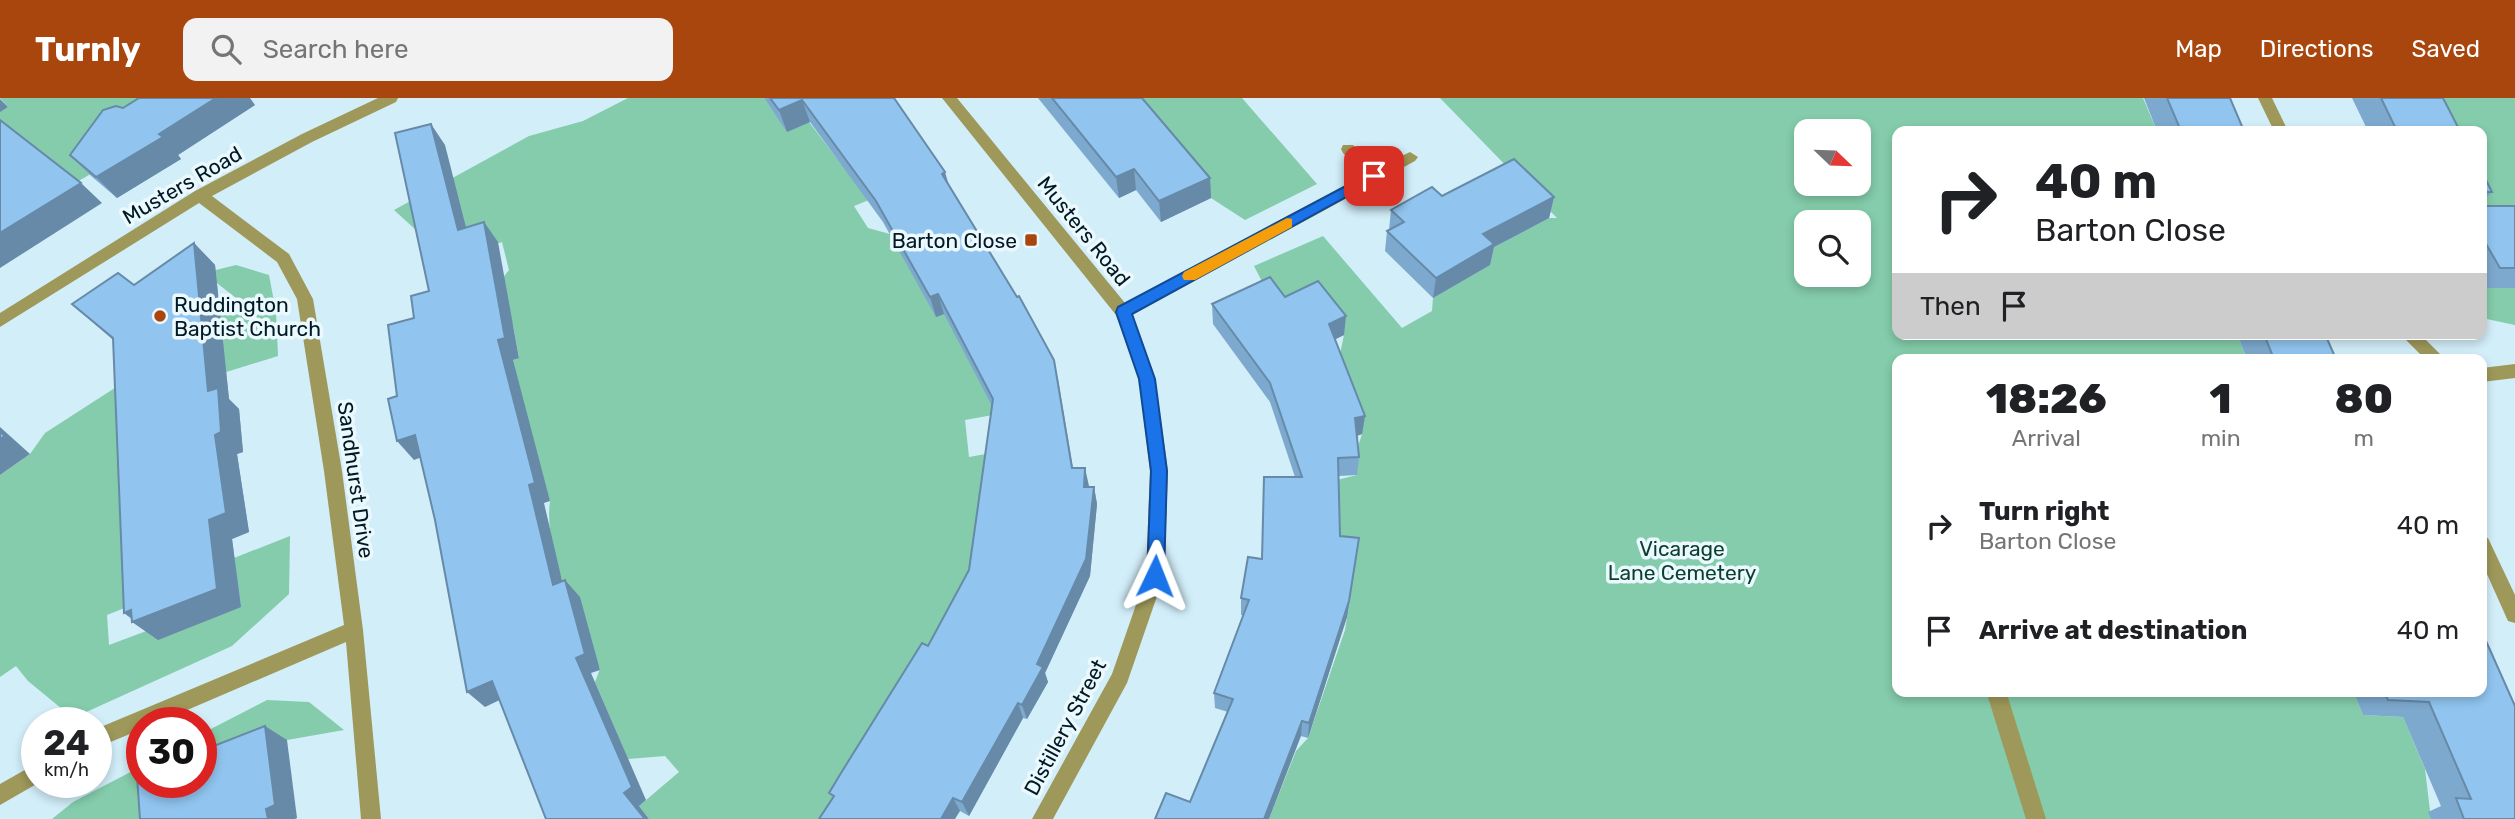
<!DOCTYPE html>
<html lang="en">
<head>
<meta charset="utf-8">
<style>
  body { margin:0; font-family:Rubik,sans-serif; background:#f2f2f2; color:#202124; height:100vh; display:flex; flex-direction:column; font-size:26px; white-space:nowrap }
  * { box-sizing:border-box; margin:0 }
  p { font-size:23px; color:#757577 }
  .icon { flex:none; width:38px; height:38px; fill:none; stroke:currentColor; stroke-width:2; stroke-linecap:round; stroke-linejoin:round }
  .map { position:relative; flex:1; overflow:hidden }
  .panel { position:absolute; left:1892px; top:256px; width:595px; height:343px; display:flex; flex-direction:column; background:#fff; border-radius:14px; box-shadow:0 4px 10px #0003 }
  .panel>* { flex:none }
  .banner { position:absolute; left:1892px; top:28px; width:595px; height:214px; border-radius:14px; box-shadow:0 4px 10px #0003; background:#fff; color:#202124; overflow:hidden }
  .needle { width:46px; rotate:113deg }
  .controls { position:absolute; left:1794px; top:21px; display:grid; gap:14px }
  .controls a { display:grid; place-items:center; width:77px; height:77px; border-radius:14px; background:#fff; box-shadow:0 4px 10px #0003; font-size:35px }
  .speed { position:absolute; left:21px; top:609px; display:flex; gap:14px; font-size:35px; font-weight:700; text-align:center }
  .speed>* { display:grid; place-content:center; width:91px; height:91px; border-radius:50%; background:#fff; box-shadow:0 4px 10px #0003; line-height:1 }
  .speed small { font-size:18px; font-weight:400 }
  .speed .limit { border:10px solid #d22; background:#fff; color:#111 }
  .pin { position:absolute; display:grid; place-items:center; width:60px; height:60px; color:#fff; margin:-30px; border-radius:14px; box-shadow:0 4px 10px #0006 }
  .me { position:absolute; width:77px; margin:-38px; rotate:2deg; stroke-linejoin:round; filter:drop-shadow(0 0 5px #0008) }
  .turn { display:flex; align-items:center; gap:24px; height:147px; padding:0 28px; font-size:32px }
  .turn .icon { width:91px; height:91px; stroke-width:2.5 }
  .turn b { display:block; font-size:49px; line-height:60px }
  .then { display:flex; align-items:center; height:66px; padding:0 28px; background:#0003; gap:14px; font-size:26px }
  .eta { display:flex; justify-content:space-evenly; align-items:center; height:119px; text-align:center }
  .eta b { font-size:42px; font-weight:800; line-height:49px }
  ul { padding:0; list-style:none }
  li { display:flex; align-items:center; gap:21px; height:105px; padding:0 28px }
  li div { flex:1 }
  li b { display:block; font-size:26px }
  li em { font-style:normal }
  header { display:flex; align-items:center; gap:42px; box-sizing:border-box; height:98px; padding:0 35px; background:#a9460d; color:#fff }
  header strong { font-size:33px }
  nav { display:flex; gap:38px; margin-inline-start:auto; font-size:24px }
  .search { width:490px; height:63px; background:#f2f2f2; display:flex; align-items:center; gap:18px; box-sizing:border-box; padding:0 24px; border-radius:14px; color:#757577; font-size:26px }
  .map>svg:first-child { display:block }
</style>
</head>
<body>
<header>
<strong>Turnly</strong>
<div class="search"><svg class="icon" aria-label="search" viewBox="0 0 24 24"><circle cx="10" cy="10" r="6"/><path d="M15 15l6 6"/></svg>Search here</div>
<nav><a>Map</a><a>Directions</a><a>Saved</a></nav>
</header>
<div class="map">
<svg width="2515" height="721" viewBox="0 0 2515 721">
  <rect width="100%" height="100%" fill="#d2eef9"/>
  <!-- green -->
  <g fill="#84ccab" fill-rule="evenodd">
    <path d="M0,0h191l-64,55 -52,30 -75,-8v-64l8,-4z"/>
    <path d="M628,0h136l23,33 22,-9 35,46 16,-7 19,35 -25,10 14,22 22,6 64,76 61,101 -50,9 4,37 51,-9 -41,108 -143,263h-187l-10,-13 40,-34 -14,-16 -37,3 -33,-77 5,-13c-21,-47 -57,-116 -50,-168l-56,-130 25,-14 -6,-33 -25,-27 21,-27 -7,-28 -30,9 -43,-9 -35,-32 135,-74 54,-15z"/>
    <path d="M1120,0h122l75,86 -72,36 -34,-22z"/>
    <path d="M1440,0h703l14,33h-260v203h334l8,5 8,20h-350v332h456l10,24 40,2 22,52 6,50h-1162l27,-68 12,-13 37,-108 12,-74 -19,-25 -1,-51 20,-5 -2,-19 7,-22 -25,-66 7,-33 -74,-38 -16,-31 69,-30 79,92 30,-17 1,-13 57,-33 4,-18 55,-29h8zM1806,33h52v53h-52zM1806,124h52v53h-52z"/>
    <path d="M2423,0h92v153l-33,-33v-87h-56z"/>
    <path d="M236,167l33,10 7,37 2,44 -103,32 -16,206 -52,21 2,30 48,-18 84,-20 -7,-49 56,-22 -1,58 -57,52 -159,72 -45,-37 -12,-15 -16,11v-202l30,-21 15,-21 90,-58 7,-11 94,-66 -32,-25z"/>
    <path d="M2482,190h33v37l-33,-7z"/>
    <path d="M267,602l42,2 35,28 -57,10 -86,35v-41z"/>
    <path d="M142,668v16l23,37h-113l21,-17z"/>
  </g>
  <g fill="none" stroke-linecap="round" stroke-linejoin="round">
    <!-- minor -->
    <g fill="#9e985a" fill-rule="evenodd">
      <path d="M378,0h20l-2,4 -84,40 -100,54 77,58 24,45 29,172 21,159 18,189h-20l-15,-177 -189,81h-15v6l-46,19v-19l248,-104 -20,-154 -27,-172 -20,-37 -78,-59 -199,124v-14l195,-122 107,-57z"/>
      <path d="M942,0h15l168,205 239,-128 -21,-22 -2,-4 2,-4h10l24,23 33,-16 8,5 -3,4 -283,154 23,64 13,92 -4,105 -37,107 -74,136h-21l80,-145 34,-98 4,-105 -11,-92 -23,-64z"/>
      <path d="M2258,0h14l16,33h-14z"/>
      <path d="M2400,236h20l25,25h-20z"/>
      <path d="M2515,266v14l-33,4v-14z"/>
      <path d="M2482,438l6,2 27,57v28l-7,-2 -26,-58z"/>
      <path d="M1986,593h20l40,128h-20z"/>
      <path d="M37,665v19h3l-40,23v-21z"/>
    </g>
  </g>
  <!-- wall -->
  <g fill="#7da9ce">
    <path d="M764,0h130l55,88 109,193 15,89 16,19h5l3,17 -7,72 -45,97 3,9 -21,37 -4,-1 -54,98 -9,-5 -127,-13 -4,-5 99,-147 41,-76 23,-164 -48,-92 -8,3 -53,-95 -73,-100 -23,10z"/>
    <path d="M1038,0h104l68,80 1,20 -50,24 -25,-32 -17,8z"/>
    <path d="M2144,0h86l14,33h-87z"/>
    <path d="M2352,0h91l17,33h-92z"/>
    <path d="M255,7l-77,50 3,4 -64,39 -27,-23 -20,-20 53,-47z"/>
    <path d="M2482,74l10,20 -10,10z"/>
    <path d="M1442,98l112,1 -5,21 -55,29 -4,18 -57,33 -48,-47 2,-20 2,-1 2,-20z"/>
    <rect x="2482" y="108" width="33" height="82"/>
    <path d="M194,145l21,22 14,134 10,10 4,43 -6,2 12,78 -17,7 9,68 -83,33 -34,-27 -11,-273 -41,-36 62,-19z"/>
    <path d="M1212,206l132,31 -9,4 30,77 -3,18 -5,2 2,21 -2,18 -18,1 1,60 17,20 -10,61 -39,121 -7,-2 -111,66 38,-90 -13,-4 -1,-15 29,-78h-2v-17l21,-39 33,-82 -25,-75 -57,-78z"/>
    <path d="M2237,236h88l11,25h-89z"/>
    <path d="M2353,593h129l33,128h-84l-3,-7 13,-6 -38,-89 -40,-2z"/>
  </g>
  <!-- shaded-wall -->
  <g fill="#668aa7">
    <path d="M216,0h34l5,7 -77,50 3,4 -64,39 -21,-21 63,-43z"/>
    <path d="M0,1l8,8 -8,5z"/>
    <path d="M802,2l8,22 -23,10 -8,-22z"/>
    <path d="M431,26l14,21 27,106 -14,-21z"/>
    <path d="M1134,71l2,21 -17,8 -3,-21z"/>
    <path d="M945,74l6,21 -9,-19z"/>
    <path d="M1210,80l1,20 -50,24 -2,-21z"/>
    <path d="M81,85l21,20 -102,65v-35z"/>
    <path d="M1554,99l-5,21 -55,29 -4,18 -57,33 3,-20 47,-44z"/>
    <path d="M484,124l14,20 21,116 -6,2 37,141 -6,2 23,99 -14,-17 -24,-100 -31,-145z"/>
    <path d="M194,145l21,22 14,134 10,10 4,43 -6,2 12,78 -17,7 9,68 -83,33 -26,-18 4,-1 -12,-8 85,-93 -1,-129z"/>
    <path d="M938,196l6,20 -8,3 -6,-20z"/>
    <path d="M1346,218l-2,19 -16,8 1,-19z"/>
    <path d="M1365,318l-3,18 -9,3 2,-19z"/>
    <path d="M0,329l30,27 -30,21z"/>
    <path d="M415,337l17,18 -18,7 -17,-19z"/>
    <path d="M1085,370l4,18 -2,18 -3,-17z"/>
    <path d="M1094,389l3,17 -7,72 -45,97 3,9 -21,37 -5,-14z"/>
    <path d="M1357,458l-10,61 -39,121 1,-15z"/>
    <path d="M565,482l15,17 20,73 -9,3 55,127 -7,6 10,13h-4l-21,-26 -48,-135z"/>
    <path d="M492,583l16,15 -23,11 -18,-15z"/>
    <path d="M1018,605l5,15 -54,98 -7,-14z"/>
    <path d="M1302,623l-1,15 -32,83h-5z"/>
    <path d="M265,628l22,14 10,78 -2,1h-27l-2,-10z"/>
    <path d="M953,700l7,13 -5,8h-14z"/>
  </g>
  <!-- building -->
  <g fill="#91c5ef" stroke="#668aa7" stroke-width="2">
    <path d="M139,0h77l-57,36 4,3 -67,40 -26,-22 33,-45 13,-4 7,2z"/>
    <path d="M770,0h124l51,74 -3,2 75,123 2,-1 35,64 18,108h13l-1,19h10l-8,72 -49,105 6,3 -21,38 -4,-2 -56,99 -9,-4 -12,21h-122l15,-23 -5,-3 12,-20 81,-130 6,3 41,-76 24,-171 -55,-105 -8,3 -54,-96 -74,-101 -23,10z"/>
    <path d="M1052,0h90l68,80 -51,23 -25,-32 -18,8z"/>
    <path d="M2167,0h63l14,33h-63z"/>
    <path d="M2381,0h62l17,33h-63z"/>
    <path d="M0,22l81,63 -81,50z"/>
    <path d="M431,26l27,106 26,-8 21,116 -7,2 37,143 -6,2 24,100 12,-5 20,74 -9,4 56,129 -8,6 21,26h-99l-54,-138 -25,11 -32,-172 -20,-85 -18,6 -9,-42 9,-3 -9,-71 26,-7 -3,-22 18,-5 -34,-158z"/>
    <path d="M1514,61l40,38 -71,37 11,10 -58,34 -49,-47 17,-9 -13,-12 41,-23 10,9z"/>
    <path d="M2482,74l10,20h-10z"/>
    <path d="M2482,108h33v62h-15l-18,-31z"/>
    <path d="M194,145l14,148 10,-3 3,44 -6,3 11,78 -17,7 8,69 -85,33 -1,-12 -7,3 -11,-275 -41,-34 46,-31 16,12z"/>
    <path d="M1270,179l15,20 33,-16 28,35 -17,8 36,92 -10,2 4,39 -21,1 2,78 19,2 -10,63 -40,122 -7,-2 -38,98h-109l11,-26 24,9 43,-103 -19,-6 35,-93 -8,-2 7,-41 14,2 2,-82h38l-32,-94 -58,-79z"/>
    <path d="M2264,236h61l11,25h-62z"/>
    <path d="M0,334l5,4 -5,3z"/>
    <path d="M2482,534l33,74v113h-51l-8,-21 15,1 -42,-97 -41,-2 -4,-9h98z"/>
    <path d="M265,628l10,79 -9,4 2,10h-128l-3,-43 5,-1v7h59v-31z"/>
  </g>
  <!-- route -->
  <path fill="#1a73e8" stroke="#114b97" stroke-width="2" d="M1374,73l5,1v7l-247,135 23,65 12,92 -3,105 -3,6 -6,2 -6,-2 -2,-6 4,-105 -12,-92 -23,-67 2,-5z"/>
  <!-- slow -->
  <path fill="#f59e0b" d="M1287,120l5,1v8l-97,53h-11l-2,-4 2,-4z"/>
  <!-- markers -->
  <g fill="#a9460d" stroke="#ebf9fe" stroke-width="2.5">
    <rect x="1024" y="135" width="14" height="14" rx="3.5"/>
    <circle cx="160" cy="218" r="7"/>
  </g>
  <g text-anchor="middle" dominant-baseline="central" stroke-width="7" stroke-linejoin="round" paint-order="stroke">
    <!-- street labels -->
    <g font-size="21" fill="#001923" stroke="#ebf9fe">
      <text transform="translate(182 87) rotate(-30)">Musters Road</text>
      <text transform="translate(1084 133) rotate(51)">Musters Road</text>
      <text transform="translate(356 382) rotate(82)">Sandhurst Drive</text>
      <text transform="translate(1065 629) rotate(-62)">Distillery Street</text>
    </g>
    <!-- poi labels -->
    <g font-size="21" fill="#001923" stroke="#ebf9fe" text-anchor="end">
      <text x="1017" y="142">Barton Close</text>
      <text x="174" y="206" text-anchor="start">Ruddington<tspan x="174" dy="24">Baptist Church</tspan></text>
    </g>
    <!-- park labels -->
    <g font-size="21" fill="#0b3e2c" stroke="#ebf9fe">
      <text x="1682" y="450">Vicarage<tspan x="1682" dy="24">Lane Cemetery</tspan></text>
    </g>
  </g>
</svg>
<div class="controls">
<a><svg class="needle" viewBox="-14 -14 28 28"><path d="M0-13l5 13h-10z" fill="#e53935"/><path d="M0 13l5-13h-10z" fill="#757577"/></svg></a>
<a><svg class="icon" aria-label="search" viewBox="0 0 24 24"><circle cx="10" cy="10" r="6"/><path d="M15 15l6 6"/></svg></a>
</div>
<div class="speed"><div>24<small>km/h</small></div><div class="limit">30</div></div>
<div class="pin" style="left:1374px;top:78px;background:#d93025"><svg class="icon" aria-label="arrive" viewBox="0 0 24 24"><path d="M6 21V4h12l-3 4 3 4H6"/></svg></div>
<svg class="me" style="left:1155px;top:478px" viewBox="-20 -20 40 40"><path d="M0-17L14 15 0 8-14 15z" fill="#1a73e8" stroke="#fff" stroke-width="4"/></svg>
<div class="banner">
<div class="turn"><svg class="icon" aria-label="right" viewBox="0 0 24 24"><path d="M7 20v-9h11M14 6l5 5-5 5"/></svg><div><b>40 m</b>Barton Close</div></div>
<div class="then">Then<svg class="icon" aria-label="arrive" viewBox="0 0 24 24"><path d="M6 21V4h12l-3 4 3 4H6"/></svg></div>
</div>
<section class="panel">
<div class="eta">
<div><b>18:26</b><p>Arrival</p></div>
<div><b>1</b><p>min</p></div>
<div><b>80</b><p>m</p></div>
</div>
<ul>
<li><svg class="icon" aria-label="right" viewBox="0 0 24 24"><path d="M7 20v-9h11M14 6l5 5-5 5"/></svg><div><b>Turn right</b><p>Barton Close</p></div><em>40 m</em></li>
<li><svg class="icon" aria-label="arrive" viewBox="0 0 24 24"><path d="M6 21V4h12l-3 4 3 4H6"/></svg><div><b>Arrive at destination</b></div><em>40 m</em></li>
</ul>
</section>
</div>
</body>
</html>
